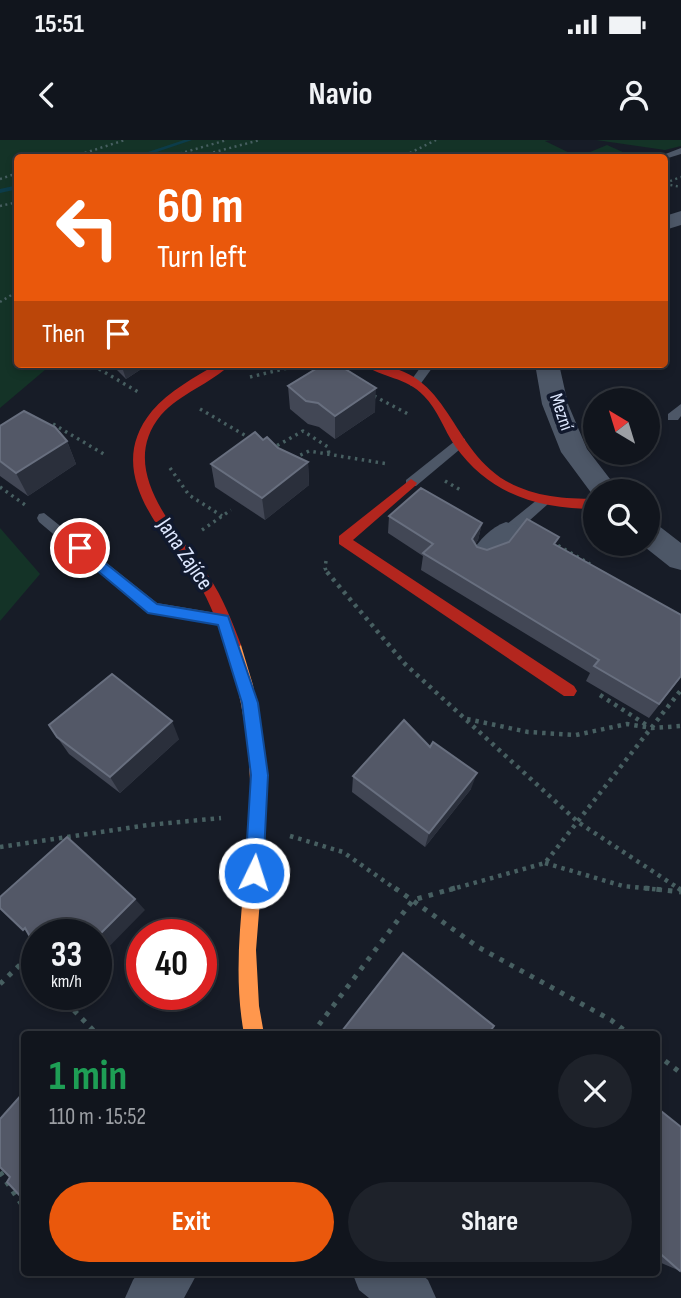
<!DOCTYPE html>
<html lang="en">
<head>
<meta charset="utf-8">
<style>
  body { margin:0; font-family:"Sofia Sans Condensed",sans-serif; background:#1e222a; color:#f1f3f6; height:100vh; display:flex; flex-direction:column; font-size:26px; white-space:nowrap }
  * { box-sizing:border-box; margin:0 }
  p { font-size:23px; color:#9c9fa4 }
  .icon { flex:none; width:38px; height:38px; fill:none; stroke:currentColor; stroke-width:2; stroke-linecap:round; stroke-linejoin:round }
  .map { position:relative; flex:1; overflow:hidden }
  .sheet { position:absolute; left:21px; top:891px; width:639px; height:245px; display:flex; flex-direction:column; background:#11151d; border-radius:7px; box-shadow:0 4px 10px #0003,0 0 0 2px #30343b }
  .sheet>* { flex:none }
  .guide { position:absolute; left:14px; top:14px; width:654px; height:214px; border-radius:7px; box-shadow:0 4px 10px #0003,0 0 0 2px #30343b; background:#ea580c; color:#fff; overflow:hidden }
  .needle { width:46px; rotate:322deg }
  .buttons { position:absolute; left:583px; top:248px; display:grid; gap:14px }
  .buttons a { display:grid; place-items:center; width:77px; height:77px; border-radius:50%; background:#11151d; box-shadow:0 4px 10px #0003,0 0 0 2px #30343b; font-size:35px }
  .speed { position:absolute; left:21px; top:779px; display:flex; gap:14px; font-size:35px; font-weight:700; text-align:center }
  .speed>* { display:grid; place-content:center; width:91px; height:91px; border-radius:50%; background:#11151d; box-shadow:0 4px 10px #0003,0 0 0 2px #30343b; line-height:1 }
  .speed small { font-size:18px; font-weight:400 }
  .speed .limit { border:10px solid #d22; background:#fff; color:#111 }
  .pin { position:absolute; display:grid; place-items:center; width:60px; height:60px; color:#fff; margin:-30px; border:4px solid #fff; border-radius:50%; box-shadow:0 2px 7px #0007 }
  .me { position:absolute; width:77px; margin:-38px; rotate:4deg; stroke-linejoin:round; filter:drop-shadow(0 0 5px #0008) }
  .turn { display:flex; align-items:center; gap:24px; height:147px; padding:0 28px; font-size:32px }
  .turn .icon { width:91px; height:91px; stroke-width:2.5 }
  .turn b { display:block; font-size:49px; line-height:60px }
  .then { display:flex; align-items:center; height:66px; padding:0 28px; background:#0003; gap:14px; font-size:26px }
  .round { display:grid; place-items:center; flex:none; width:74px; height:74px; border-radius:37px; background:#1e222a }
  .summary { display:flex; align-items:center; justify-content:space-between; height:119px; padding:0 28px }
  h1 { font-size:42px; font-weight:700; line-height:52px; color:#1e9e55 }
  .primary-button { display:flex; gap:14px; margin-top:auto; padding:14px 28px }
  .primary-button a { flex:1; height:80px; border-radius:42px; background:#ea580c; color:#fff; font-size:28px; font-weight:700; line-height:80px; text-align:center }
  .primary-button a+a { background:#1e222a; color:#f1f3f6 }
  .status { display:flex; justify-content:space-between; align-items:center; height:49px; padding:0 35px; background:#11151d; direction:ltr }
  .status svg { height:19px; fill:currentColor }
  header { display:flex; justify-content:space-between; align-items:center; height:91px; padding:0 28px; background:#11151d; font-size:32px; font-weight:700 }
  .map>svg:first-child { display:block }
</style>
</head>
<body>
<div class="status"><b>15:51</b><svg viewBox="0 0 49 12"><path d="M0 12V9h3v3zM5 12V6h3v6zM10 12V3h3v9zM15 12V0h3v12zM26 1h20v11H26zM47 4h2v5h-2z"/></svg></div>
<header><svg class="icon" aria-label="back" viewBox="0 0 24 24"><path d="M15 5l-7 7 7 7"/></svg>Navio<svg class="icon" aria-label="person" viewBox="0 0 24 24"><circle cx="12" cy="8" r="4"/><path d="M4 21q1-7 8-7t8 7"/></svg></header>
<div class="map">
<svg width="681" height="1158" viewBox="0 0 681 1158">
  <rect width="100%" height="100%" fill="#171c27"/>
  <!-- green -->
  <g fill="#143327">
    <path d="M0,0h551l-6,1 33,16 29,-12 27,12 -616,1v206h34l-52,44z"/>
    <path d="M596,0h85v6l-16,4z"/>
    <path d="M0,388l40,46 -40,47z"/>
  </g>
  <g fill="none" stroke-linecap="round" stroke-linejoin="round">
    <!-- stream -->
    <g fill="#0c3c4a" fill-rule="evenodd">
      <path d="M184,0h8l-53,18h-9z"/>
      <path d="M18,45v4l-18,4v-4z"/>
    </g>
    <!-- path-far3 -->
    <g stroke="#475f61" stroke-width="2.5" stroke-dasharray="2 3.5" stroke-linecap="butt">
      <path d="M69,18l56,-18"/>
      <path d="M164,18l63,-18"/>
      <path d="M192,18l68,-18"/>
      <path d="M400,18l36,-18"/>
      <path d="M0,39l18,-6"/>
      <path d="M665,43l16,-6"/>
      <path d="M665,44l16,3"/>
      <path d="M0,66l18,-4"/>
      <path d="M0,162l18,-11"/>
    </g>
    <!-- path-far2 -->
    <g stroke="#475f61" stroke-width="3.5" stroke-dasharray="2.5 4.5" stroke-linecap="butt">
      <path d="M300,225l18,7"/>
      <path d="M99,229l41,24"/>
      <path d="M250,237l50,-12"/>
      <path d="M374,256l36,19"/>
      <path d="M200,269l53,31"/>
      <path d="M53,284l54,32"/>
      <path d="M271,309l32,-18 25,16 1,8"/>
      <path d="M294,318l15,-7 79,13"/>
      <path d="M170,328l19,27 33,21"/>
      <path d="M445,341l17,10"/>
      <path d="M0,347l28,20"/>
      <path d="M202,390l29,-20"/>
      <path d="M552,402l38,22"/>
      <path d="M326,421l-1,7 3,6"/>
    </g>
    <!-- path-far1 -->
    <g stroke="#475f61" stroke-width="4.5" stroke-dasharray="3.5 5" stroke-linecap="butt">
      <path d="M327,432l78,92 173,158 103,68"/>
      <path d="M600,555l48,31"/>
      <path d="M467,579l61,13 48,3 51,-11 25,4 29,-2"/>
      <path d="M290,696l53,16 54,38"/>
      <path d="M0,707l148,-22 73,-7"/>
      <path d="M545,723l78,23 39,4"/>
      <path d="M449,750l96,-27 136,-173"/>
    </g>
    <!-- path -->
    <g stroke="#475f61" stroke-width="5" stroke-dasharray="4.5 7" stroke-linecap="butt">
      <path d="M395,748l83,59 133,73 18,14"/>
      <path d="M645,748l36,4"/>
      <path d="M678,748l3,2"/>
      <path d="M0,844l25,-24 12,12"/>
      <path d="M58,854l39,40"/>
      <path d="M312,894l101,-134 42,-12"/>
      <path d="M656,914l25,19"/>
      <path d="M0,1032l24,36"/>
    </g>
    <!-- lane -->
    <g fill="#4d5767" fill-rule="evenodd">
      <path d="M681,8v6l-16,5 -10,-1z"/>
      <path d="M423,224h12l-16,22h-8l-2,-3z"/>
      <path d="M681,264v12l-3,4h-10v-6z"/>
      <path d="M460,297l5,2v6l-49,41h-10v-6z"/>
      <path d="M543,355l7,5 -2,4 -37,33h-10l-2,-4 2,-4z"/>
      <path d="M44,373l113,90 66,11 8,6 -2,5 -6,1 -76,-13 -108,-91 -2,-4 2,-4z"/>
    </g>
    <!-- street -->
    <g fill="#4d5767" fill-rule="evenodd">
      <path d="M681,71v14l-16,5v-14z"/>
      <path d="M535,224h24l9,40 19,45 33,43h-25v6l-34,-46 -19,-48z"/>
      <path d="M506,382l10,3 5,8c-10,18 -25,36 -46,29l-4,-8c8,-14 20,-27 35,-32z"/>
      <path d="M648,383l11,3 22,17v27l-11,-3 -29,-23h7z"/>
      <path d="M139,1132h59l-14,26h-59l8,-18z"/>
      <path d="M352,1132h67l9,8 8,18h-67l-10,-8z"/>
    </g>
    <!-- slow -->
    <path fill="#ff974d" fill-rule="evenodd" d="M234,499l7,6 12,40 13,82 -1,70 -9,113 3,56 5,28h-20c-14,-76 3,-149 6,-225 2,-56 -8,-110 -23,-164z"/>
    <!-- jam -->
    <g fill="#b3261e" fill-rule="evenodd">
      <path d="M217,224h14c-21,20 -50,29 -70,51 -46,56 18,117 48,162 14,21 23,44 32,68l-7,6 -5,-2c-11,-22 -18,-46 -32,-68 -34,-50 -95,-109 -45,-170 17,-20 43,-34 65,-47z"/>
      <path d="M363,224c88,0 82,80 143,117 28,16 58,18 89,18v10c-57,0 -106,-15 -140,-63 -11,-16 -17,-36 -31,-50 -17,-19 -43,-18 -61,-32z"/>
      <path d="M411,339l6,4 -2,3 -62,54 221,146 3,5 -3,5h-10l-225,-152v-8z"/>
    </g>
  </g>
  <!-- wall -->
  <g fill="#424755">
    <path d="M111,224h38l-23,15z"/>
    <path d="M288,246l87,26 -40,27 -16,-12 -11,-3 -18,-15z"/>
    <path d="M0,286l67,15 9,23 -48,32 -28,-20z"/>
    <path d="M263,300l45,22 1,23 -44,35 -50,-33 -4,-23z"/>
    <path d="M389,376l93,7 -4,17 -3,4 2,3 10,3 69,-5 125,132 -32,41 -63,-37 4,-8 -169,-103 2,-14 -35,-23z"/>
    <path d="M57,597l122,2 -59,54 -51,-39z"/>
    <path d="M353,636l118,13 -46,58 -73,-55z"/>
    <path d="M656,967l24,164 -21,-9 -3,-2z"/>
  </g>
  <!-- shaded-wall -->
  <g fill="#2a2f3b">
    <path d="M121,224h28l-23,15z"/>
    <path d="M376,248l-1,24 -40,27v-23z"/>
    <path d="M67,301l9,23 -48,32 -12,-23z"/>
    <path d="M308,322l1,23 -44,35 -3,-22z"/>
    <path d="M482,383l-4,17 -9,15 3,-16z"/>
    <path d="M172,581l7,18 -59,54 -10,-16z"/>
    <path d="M477,633l-6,16 -46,58 4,-14z"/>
    <path d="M135,759l10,11 -49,50v-22z"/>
  </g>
  <!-- building -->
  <g fill="#535867" stroke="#686f7f" stroke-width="2">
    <path d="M324,224h13l39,24 -41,28 -17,-13 -12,-2 -18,-15z"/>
    <path d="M24,271l31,16 12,14 -51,32 -16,-12v-35z"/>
    <path d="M255,292l8,8 4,-3 11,11 30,14 -46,36 -51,-34z"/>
    <path d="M421,348l61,35 -10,16 5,8 10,3 22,-8 18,-23 32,18 -5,7 127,71v61l-22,28 -65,-38 5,-6 -176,-107 10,-9 -44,-28z"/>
    <path d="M112,534l60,47 -62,56 -53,-40 -8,-12z"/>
    <path d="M404,580l26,27 3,-5 44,31 -48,60 -76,-57z"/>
    <path d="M67,697l68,62 -39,39v-4h-59v15l-12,-21 -2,2 -23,-22v-11z"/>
    <path d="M403,813l91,73 -6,8h-142l-4,-3z"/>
    <path d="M24,952v108l-17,-18 3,-5 -10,-10v-48z"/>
    <path d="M656,967l25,20v142l-1,2 -24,-21z"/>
  </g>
  <!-- route -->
  <path fill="#1a73e8" stroke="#114b97" stroke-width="2" d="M80,403l77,61 71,12 30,87 10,72 -5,98 -3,6 -6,2 -6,-2 -3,-6 6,-98 -9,-72 -24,-78 -70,-12 -73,-61v-8z"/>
  <g text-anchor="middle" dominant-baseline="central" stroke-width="7" stroke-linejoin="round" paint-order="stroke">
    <!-- far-street labels -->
    <g font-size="19" fill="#dee8ff" stroke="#11192d">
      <text transform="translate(561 272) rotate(71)">Mezní</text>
    </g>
    <!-- street labels -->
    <g font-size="23" fill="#dee8ff" stroke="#11192d">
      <text transform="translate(185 414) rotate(56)">Jana Zajíce</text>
    </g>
  </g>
</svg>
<div class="buttons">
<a><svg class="needle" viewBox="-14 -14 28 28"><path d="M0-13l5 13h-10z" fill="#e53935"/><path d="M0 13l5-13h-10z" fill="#9c9fa4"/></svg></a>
<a><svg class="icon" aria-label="search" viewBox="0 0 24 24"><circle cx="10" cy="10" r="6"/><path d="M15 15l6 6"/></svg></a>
</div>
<div class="speed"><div>33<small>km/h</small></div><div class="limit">40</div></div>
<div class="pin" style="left:80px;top:408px;background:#d93025"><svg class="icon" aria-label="arrive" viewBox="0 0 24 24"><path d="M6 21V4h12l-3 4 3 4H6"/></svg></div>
<svg class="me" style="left:254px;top:733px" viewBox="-20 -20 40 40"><circle r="17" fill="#1a73e8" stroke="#fff" stroke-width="3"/><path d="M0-11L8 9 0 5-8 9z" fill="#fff"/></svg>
<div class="guide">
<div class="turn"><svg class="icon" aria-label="left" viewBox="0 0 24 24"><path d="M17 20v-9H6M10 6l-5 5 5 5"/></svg><div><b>60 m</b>Turn left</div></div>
<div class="then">Then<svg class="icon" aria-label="arrive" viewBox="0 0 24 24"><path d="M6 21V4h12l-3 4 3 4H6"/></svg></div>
</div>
<section class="sheet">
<div class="summary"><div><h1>1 min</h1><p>110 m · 15:52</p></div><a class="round"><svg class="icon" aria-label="close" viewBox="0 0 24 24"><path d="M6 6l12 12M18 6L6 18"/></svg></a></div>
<div class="primary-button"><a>Exit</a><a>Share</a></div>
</section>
</div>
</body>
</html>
